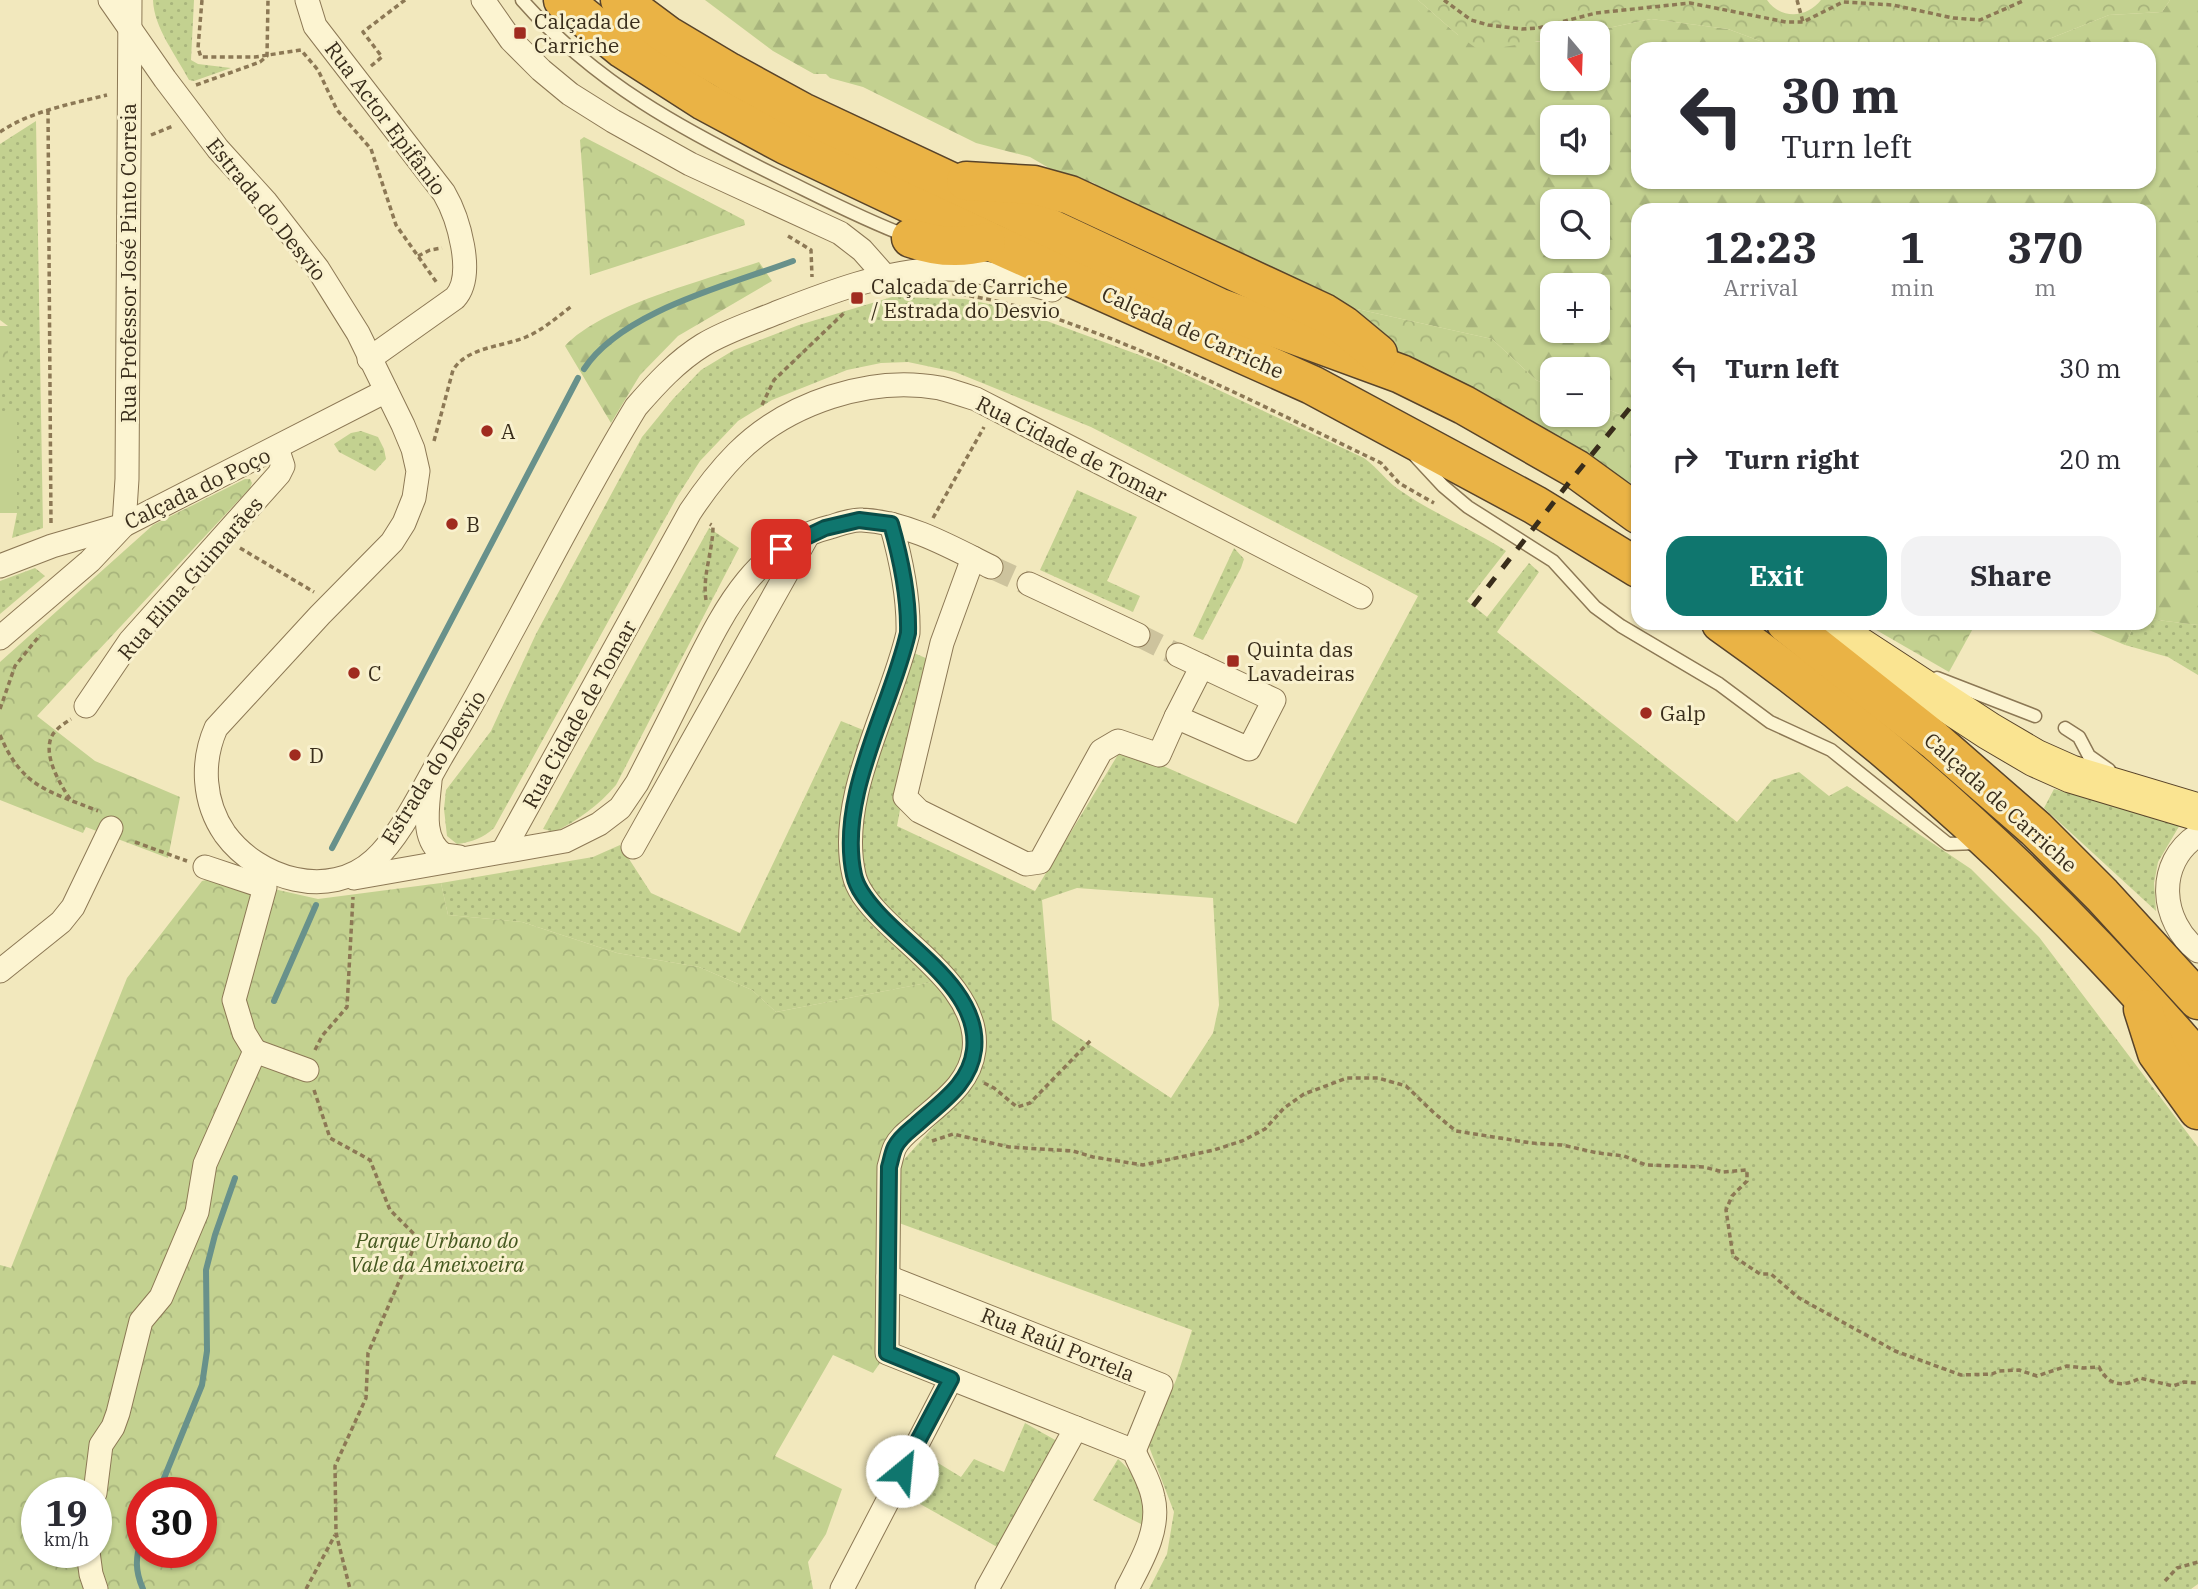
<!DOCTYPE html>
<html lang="en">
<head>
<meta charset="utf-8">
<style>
  body { margin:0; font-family:"IBM Plex Serif",serif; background:#f2f2f3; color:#2b2b33; height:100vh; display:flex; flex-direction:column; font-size:26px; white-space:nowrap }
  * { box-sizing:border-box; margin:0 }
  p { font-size:23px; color:#7c7c81 }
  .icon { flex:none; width:38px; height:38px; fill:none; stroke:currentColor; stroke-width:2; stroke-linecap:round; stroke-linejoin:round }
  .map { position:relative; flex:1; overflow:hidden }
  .drawer { position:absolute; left:1631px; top:203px; width:525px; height:427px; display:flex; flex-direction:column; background:#fff; border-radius:21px; box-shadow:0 2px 5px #0004 }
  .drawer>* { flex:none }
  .hud { position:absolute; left:1631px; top:42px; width:525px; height:147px; border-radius:21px; box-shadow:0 2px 5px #0004; background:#fff; color:#2b2b33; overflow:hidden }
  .needle { width:46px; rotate:161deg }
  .controls { position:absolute; left:1540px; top:21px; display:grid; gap:14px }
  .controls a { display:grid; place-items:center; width:70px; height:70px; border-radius:14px; background:#fff; box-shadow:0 2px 5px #0004; font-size:35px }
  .speed { position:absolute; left:21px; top:1477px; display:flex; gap:14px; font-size:35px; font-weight:700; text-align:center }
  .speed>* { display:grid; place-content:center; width:91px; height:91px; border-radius:50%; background:#fff; box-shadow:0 2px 5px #0004; line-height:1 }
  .speed small { font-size:18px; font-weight:400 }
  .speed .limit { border:10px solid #d22; background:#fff; color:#111 }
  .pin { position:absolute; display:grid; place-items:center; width:60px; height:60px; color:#fff; margin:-30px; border-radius:14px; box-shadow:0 4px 10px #0006 }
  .me { position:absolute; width:77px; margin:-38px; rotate:28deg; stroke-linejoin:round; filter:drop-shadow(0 0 5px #0008) }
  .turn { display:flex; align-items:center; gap:24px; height:147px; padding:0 35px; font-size:32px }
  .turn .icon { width:91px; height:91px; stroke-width:2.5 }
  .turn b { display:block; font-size:49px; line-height:60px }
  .eta { display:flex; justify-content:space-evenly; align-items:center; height:119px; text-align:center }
  .eta b { font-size:42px; font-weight:700; line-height:49px }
  .primary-button { display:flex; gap:14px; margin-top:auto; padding:14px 35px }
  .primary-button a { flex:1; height:80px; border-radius:21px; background:#0f766e; color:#fff; font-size:28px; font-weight:700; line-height:80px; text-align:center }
  .primary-button a+a { background:#f2f2f3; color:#2b2b33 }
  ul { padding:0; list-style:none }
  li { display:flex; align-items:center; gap:21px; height:91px; padding:0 35px }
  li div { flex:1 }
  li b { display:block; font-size:26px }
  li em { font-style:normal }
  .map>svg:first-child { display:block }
</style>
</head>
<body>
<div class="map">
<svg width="2198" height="1589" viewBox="0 0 2198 1589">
  <defs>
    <pattern id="grass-dots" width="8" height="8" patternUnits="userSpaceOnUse" patternTransform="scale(1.75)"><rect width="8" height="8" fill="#c3d190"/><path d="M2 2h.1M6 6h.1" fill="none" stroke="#a8b47c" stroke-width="1.8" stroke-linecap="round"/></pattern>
    <pattern id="forest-firs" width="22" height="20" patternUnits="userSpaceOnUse" patternTransform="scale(1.75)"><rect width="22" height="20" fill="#c3d190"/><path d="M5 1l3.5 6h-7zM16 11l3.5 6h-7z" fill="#a8b47c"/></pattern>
    <pattern id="park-crowns" width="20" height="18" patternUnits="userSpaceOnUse" patternTransform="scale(1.75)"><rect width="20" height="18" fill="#c3d190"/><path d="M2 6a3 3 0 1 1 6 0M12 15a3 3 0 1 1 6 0" fill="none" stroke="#a8b47c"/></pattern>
  </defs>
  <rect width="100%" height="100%" fill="#f2e8bd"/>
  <!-- grass -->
  <g fill="url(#grass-dots)" fill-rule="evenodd">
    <path d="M153,0h41l-3,60 7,4 33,4 -37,13 -5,-1c-13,-25 -35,-52 -36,-80z"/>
    <path d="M36,121l7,407 -31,10 5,-25v-101h-17v-35h8v-51l-8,-6v-176z"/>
    <path d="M892,297l73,2 52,11 144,53 203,95c14,10 24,25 37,33 33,23 71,38 105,60l-39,50 20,16 42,-54 10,9 -42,60 240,190 35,-42 27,-8 30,24 18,-10 124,83 68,68 159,210v437l-7,5h-1042l18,-35 7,-42 -26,-68 28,-64 16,-50 -293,-107 1,-59 69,-77 10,-70 -106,-121 -11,-37v-26l6,-42 46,-138 14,6 -31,167 138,65 87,-143 174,76 122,-228 -327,-169 -136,-55 -47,-10 -27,1 -34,7 -75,30 -34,21 -38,40 -23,36 -183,331c-11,10 -22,14 -37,16l-10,-8 -3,-27 2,-19 45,-59 45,-97 106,-197 31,-38 28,-29 33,-20 65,-25zM1077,888l136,10 6,107 -6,28 -42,65 -119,-78 -10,-120z"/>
    <path d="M361,431l17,6 6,12 2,10 -11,12 -36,-19 -5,-8 17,-11z"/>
    <path d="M1077,490l60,27 -30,64 33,15 -7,16 -93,-42z"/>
    <path d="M709,528l30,20 -123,237c-18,21 -37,34 -61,47l-12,-3z"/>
    <path d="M1234,548l10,11 -3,9 -38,72 -10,-4z"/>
    <path d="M35,568l10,8 -45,38v-33z"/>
    <path d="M2149,619l49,6v50l-30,-18 -43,-12 10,-22h14z"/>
    <path d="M841,721l27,11 -23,151 92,98 -161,31 -24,-22 -53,-23 -82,-14 -95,-31 -74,-7 -7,-32 152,-26 27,-12 31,48 89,40z"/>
    <path d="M2054,789l127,34 -23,39 -4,21 2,28 -112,-103z"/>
    <path d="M1025,1423l32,18 -58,107 -95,-53 21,-40 36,22 13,-18 30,13z"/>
    <path d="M1118,1459c25,22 25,37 29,68l-54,-27z"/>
  </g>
  <!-- forest -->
  <g fill="url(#forest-firs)" fill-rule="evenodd">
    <path d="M705,0h713l40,35 79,7 15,-3v40h46v-46h-14l67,-14 77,10 53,20h-143v133h511v-133h-125l85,-34 53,-3 8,-12h28v625l-49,-6v-409h-511v212l-40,-17v-36h-46v18l-16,-7 -44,-41 -135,-30 -3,5 -252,-123 -8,-8 -45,-15 -19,-11 -54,-14 -113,-56 -33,-9 -4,-4h-12l-41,-23zM1552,117h46v46h-46zM1552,201h46v46h-46zM1552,285h46v46h-46z"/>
    <path d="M759,262l13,19 -94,55 -38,39 -29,48 -46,-77c37,-40 140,-66 194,-84z"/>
    <path d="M2072,623h63l-10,22z"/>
  </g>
  <!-- park -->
  <g fill="url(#park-crowns)" fill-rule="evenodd">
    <path d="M1418,0h349c14,20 40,18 54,0h349l-8,12 -53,3 -85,34h-243l-53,-20 -77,-10 -67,14h-32v6l-72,12 -22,-16z"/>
    <path d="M584,137l160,83 1,5 -155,50 -10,-135z"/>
    <path d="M1357,309l135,30 44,41 16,7v28h46v-10l40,17v65l-236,-133 -48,-40z"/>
    <rect x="0" y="326" width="8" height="51"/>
    <path d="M245,479h5l2,4 -2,5 -213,228 58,45 85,36 -12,61 -82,-31 -3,6 -83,-33v-138l153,-137z"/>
    <path d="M1864,623h112l-27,49z"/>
    <path d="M226,875l39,12 53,12 123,-16 7,32 74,7 95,31 82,14 53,23 24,22 171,-33 27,68 -79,100 -8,206 -14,20 -40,-18 -58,101 67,33 -16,45 -18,28 5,27h-813v-324l11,3 116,-290 75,-97zM37,1493h59v59h-59zM142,1493h59v59h-59z"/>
  </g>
  <!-- garden -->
  <rect fill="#c3d190" x="0" y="412" width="17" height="101"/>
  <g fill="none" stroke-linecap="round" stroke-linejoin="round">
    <!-- stream -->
    <g stroke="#68918b" stroke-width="6">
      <path d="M584,369c38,-58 145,-84 209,-108"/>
      <path d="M332,848l246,-470"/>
      <path d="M274,1001l42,-96"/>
      <path d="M158,1493l44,-108 5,-34 -1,-81 9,-35 20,-57"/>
      <path d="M142,1538c-7,19 -7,33 1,51"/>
    </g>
    <!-- street-tunnel -->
    <g stroke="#cdc39d" stroke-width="23" stroke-dasharray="23 11" stroke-linecap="butt">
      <path d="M991,567l38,17"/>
      <path d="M1138,635l40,20"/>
    </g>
    <!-- lane casing -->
    <g stroke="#8c7855" stroke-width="15">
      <g id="lane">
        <path d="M522,0c73,83 161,130 259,178 41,20 83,42 126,58"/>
        <path d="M1416,457l27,29 25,21 85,54 42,46 26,19 98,58 51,38 61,28 117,94 29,-1"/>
        <path d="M1937,678l98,38"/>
        <path d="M2065,728l14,9 10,19 20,14"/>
      </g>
    </g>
    <!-- street casing -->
    <g stroke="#8c7855" stroke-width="25">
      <g id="street">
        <path d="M110,0l55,79 53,70 48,53 52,67 40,64 45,92 10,24 5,22 -4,27 -10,25 -12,19 -72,73 -104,113c-15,34 -13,74 9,106 33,45 104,67 149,26 27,-24 50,-74 69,-106 68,-113 124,-234 193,-347 20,-23 41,-46 67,-62 23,-14 49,-22 73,-32 54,-21 108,-42 166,-44 37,-1 75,12 110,21"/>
        <path d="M307,0l8,26 129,167c14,24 32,82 11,105l-86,61"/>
        <path d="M483,0l28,40 30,30 29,24 43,27 77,43 150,69 22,17 23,26"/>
        <path d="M891,524c10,35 18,72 17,109 -17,75 -72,164 -54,242 3,14 13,26 22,36 34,38 105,81 98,139 -4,34 -33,52 -57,74 -8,7 -17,13 -22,23 -3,6 -4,14 -6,20l-2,186 247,98c6,15 16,30 19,46 8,32 -12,65 -26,92"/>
        <path d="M973,558l-31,85 -37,154 14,14 107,53 14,-2 61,-111 17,-10 41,14 17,-38"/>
        <path d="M0,566l52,-20 72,-21 262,-134"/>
        <path d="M1029,584l109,51"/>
        <path d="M0,638l90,-77 34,-36 3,-46 3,-479"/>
        <path d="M1178,655l96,45 -25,49 -73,-32 26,-51"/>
        <path d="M86,706l44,-65 149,-167 4,-8 -6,-18"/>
        <path d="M430,781c-2,24 -10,59 14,74l15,2"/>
        <path d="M2198,835c-43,28 -38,86 0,116"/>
        <path d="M633,847l175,-312"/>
        <path d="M503,851l187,-339c14,-21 29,-41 47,-59 50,-50 133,-78 203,-65 12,3 24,7 36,11l385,198"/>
        <path d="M354,878l211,-37 34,-17 21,-16 17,-25c18,-35 36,-70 53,-105 33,-65 63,-132 140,-151 10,-3 22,-8 32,-7 45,2 89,27 129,47"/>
        <path d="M0,971l61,-49 12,-15 38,-79"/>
        <path d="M255,1051l52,19"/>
        <path d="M888,1277l273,108 -27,66"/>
        <path d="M95,1493l6,-48 12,-18 5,-14 23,-92 20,-24 36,-85 8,-48 50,-113 -11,-18 -10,-33 31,-113 -60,-20"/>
        <path d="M88,1552l3,22 5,15"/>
        <path d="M842,1589l109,-210"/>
        <path d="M987,1589l89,-161"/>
      </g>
    </g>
    <!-- primary casing -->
    <g stroke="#59442a" stroke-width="39">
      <path id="primary" d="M1824,623l165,108 46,27 36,16 127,38"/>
    </g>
    <!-- highway casing -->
    <g stroke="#59442a" stroke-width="41">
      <g id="highway">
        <path d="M563,0l60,49 81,52 82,44 203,96 323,144 223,120 103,63"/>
        <path d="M620,0l47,35 62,37 73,40 416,195 183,67 63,31 112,64 62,45"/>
        <path d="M966,181l68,4 36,10 254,118 19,12 35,29"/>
        <path d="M911,238c25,9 49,11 75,4"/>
        <path d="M1721,623c176,124 337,274 477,437"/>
        <path d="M1786,623l148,117 102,89 66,66 96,105"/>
        <path d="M2143,1009l14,44 41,57"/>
      </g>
    </g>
    <!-- path -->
    <g stroke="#8c7855" stroke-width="3.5" stroke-dasharray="5 3.5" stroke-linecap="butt">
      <path d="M202,0l-4,48 3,9h54l46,-7 17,20 19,40 34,39 25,76 41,58"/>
      <path d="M1444,0l27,20 17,5 34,4 16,-1 58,-15 94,-10 96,19h17l40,-20 50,3 60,13 27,2 45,-20"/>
      <path d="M1797,0l6,22"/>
      <path d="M371,66l11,-9 -19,-25 42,-32"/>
      <path d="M196,85l64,-23 7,-6 1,-56"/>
      <path d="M48,110l3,415"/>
      <path d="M0,132c31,-21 71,-28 107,-37"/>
      <path d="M151,135l22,-9"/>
      <path d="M788,236l23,14 1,27"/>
      <path d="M418,256l12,-6 12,-2"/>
      <path d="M944,293c56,4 109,24 160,43 95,37 186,83 277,127l18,20 35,20"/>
      <path d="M762,405l12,-25 71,-68"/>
      <path d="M434,441l19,-71c14,-23 49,-23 73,-33 17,-7 31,-20 46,-31"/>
      <path d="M933,518l51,-91"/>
      <path d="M240,548l74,44"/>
      <path d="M706,600c-4,-24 7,-49 7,-74l-3,-2"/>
      <path d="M0,709l15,-43 25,-31"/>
      <path d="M0,735c22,53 49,56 98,76"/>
      <path d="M70,799c-10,-15 -29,-46 -17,-65 4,-6 12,-11 18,-15"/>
      <path d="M135,842l52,19"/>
      <path d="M315,1050l7,-14 25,-29 6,-110"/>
      <path d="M984,1083l10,5 23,19 13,-4 62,-64"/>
      <path d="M314,1090l16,48 40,22 20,50 28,28 -50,115 -2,45 -31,68 1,67 14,56"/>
      <path d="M932,1141l21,-7 56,13 64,4 20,6 50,8 71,-15 28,-9 23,-12 19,-21 20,-14 43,-16h31l28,8 28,27 22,18 75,12 31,2 36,8 26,3 22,9 58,2 19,5 24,-2v11l-15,15 -6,14 7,46 27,18h11l28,24 96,53 66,24 31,-1 7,-3 20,-1 18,6 30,-10 17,2 15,-1c9,18 23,21 41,11l33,8 11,-4 14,1"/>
      <path d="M2165,1581l12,-13 21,-6"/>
      <path d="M306,1589l29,-54"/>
    </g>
    <!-- lane -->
    <use href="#lane" stroke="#fcf4d1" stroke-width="12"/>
    <!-- street -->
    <use href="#street" stroke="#fcf4d1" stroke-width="23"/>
    <!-- primary -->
    <use href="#primary" stroke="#fae491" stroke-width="37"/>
    <!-- highway -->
    <use href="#highway" stroke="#eab345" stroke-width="38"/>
    <!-- rail -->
    <path stroke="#392d1b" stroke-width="5" stroke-dasharray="12 12" stroke-linecap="butt" d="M1473,606l98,-126 67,-82"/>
  </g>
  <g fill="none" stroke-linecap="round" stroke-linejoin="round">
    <!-- route casing -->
    <g stroke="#0a4d48" stroke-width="18">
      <path id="route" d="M781,549l44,-21 34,-8 32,4c10,35 18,72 17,109 -17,75 -71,163 -54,242 3,14 13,26 22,36 34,39 105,80 98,139 -4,34 -33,52 -57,74 -8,7 -17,13 -22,23 -3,6 -4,14 -6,20l-2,186 64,26 -49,92"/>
    </g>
    <!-- route -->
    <use href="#route" stroke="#0f766e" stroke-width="12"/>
  </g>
  <!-- markers -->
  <g fill="#a02b1f" stroke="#f9f1ce" stroke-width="2.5">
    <rect x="513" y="26" width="14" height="14" rx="3.5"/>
    <rect x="850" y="291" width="14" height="14" rx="3.5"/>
    <circle cx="487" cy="431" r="7"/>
    <circle cx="452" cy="524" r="7"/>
    <rect x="1226" y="654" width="14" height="14" rx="3.5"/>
    <circle cx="354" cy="673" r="7"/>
    <circle cx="1646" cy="713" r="7"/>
    <circle cx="295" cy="755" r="7"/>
  </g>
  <g text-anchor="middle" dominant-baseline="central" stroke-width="6" stroke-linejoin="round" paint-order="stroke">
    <!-- poi labels -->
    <g font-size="21" fill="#392d1b" stroke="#f9f1ce" text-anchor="start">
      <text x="534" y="21">Calçada de<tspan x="534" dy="24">Carriche</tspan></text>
      <text x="871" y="286">Calçada de Carriche<tspan x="871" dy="24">/ Estrada do Desvio</tspan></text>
      <text x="501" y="431">A</text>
      <text x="466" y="524">B</text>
      <text x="1247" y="649">Quinta das<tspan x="1247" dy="24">Lavadeiras</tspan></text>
      <text x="368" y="673">C</text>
      <text x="1660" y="713">Galp</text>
      <text x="309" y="755">D</text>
    </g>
    <!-- street labels -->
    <g font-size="21" fill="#392d1b" stroke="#f9f1ce">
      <text transform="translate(386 118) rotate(53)">Rua Actor Epifânio</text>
      <text transform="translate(267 209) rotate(51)">Estrada do Desvio</text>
      <text transform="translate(128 263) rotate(-90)">Rua Professor José Pinto Correia</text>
      <text transform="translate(1193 332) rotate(24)">Calçada de Carriche</text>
      <text transform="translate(1072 449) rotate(27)">Rua Cidade de Tomar</text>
      <text transform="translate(197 488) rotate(-26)">Calçada do Poço</text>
      <text transform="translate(190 578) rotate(-49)">Rua Elina Guimarães</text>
      <text transform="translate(579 714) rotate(-61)">Rua Cidade de Tomar</text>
      <text transform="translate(433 767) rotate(-58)">Estrada do Desvio</text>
      <text transform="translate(2001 802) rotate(42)">Calçada de Carriche</text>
      <text transform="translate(1058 1344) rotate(22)">Rua Raúl Portela</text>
    </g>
    <!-- park labels -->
    <g font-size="21" font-style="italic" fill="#44581f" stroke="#f9f1ce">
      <text x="437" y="1240">Parque Urbano do<tspan x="437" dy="24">Vale da Ameixoeira</tspan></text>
    </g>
  </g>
</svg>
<div class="controls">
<a><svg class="needle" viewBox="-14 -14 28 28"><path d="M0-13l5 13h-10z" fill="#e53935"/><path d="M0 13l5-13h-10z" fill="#7c7c81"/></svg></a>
<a><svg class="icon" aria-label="sound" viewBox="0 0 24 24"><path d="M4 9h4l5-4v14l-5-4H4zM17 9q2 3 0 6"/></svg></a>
<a><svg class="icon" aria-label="search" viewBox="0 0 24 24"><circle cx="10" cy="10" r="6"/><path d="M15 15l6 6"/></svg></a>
<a>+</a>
<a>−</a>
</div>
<div class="speed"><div>19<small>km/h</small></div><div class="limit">30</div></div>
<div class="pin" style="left:781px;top:549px;background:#d93025"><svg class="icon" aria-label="arrive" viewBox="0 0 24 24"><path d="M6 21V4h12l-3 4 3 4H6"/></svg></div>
<svg class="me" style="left:902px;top:1471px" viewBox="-20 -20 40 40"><circle r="19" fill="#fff"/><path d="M0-13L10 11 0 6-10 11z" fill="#0f766e"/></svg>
<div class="hud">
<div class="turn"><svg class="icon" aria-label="left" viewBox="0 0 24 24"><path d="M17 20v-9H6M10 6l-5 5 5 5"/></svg><div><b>30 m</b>Turn left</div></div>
</div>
<section class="drawer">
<div class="eta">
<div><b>12:23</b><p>Arrival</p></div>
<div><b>1</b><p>min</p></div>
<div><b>370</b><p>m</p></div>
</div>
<ul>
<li><svg class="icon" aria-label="left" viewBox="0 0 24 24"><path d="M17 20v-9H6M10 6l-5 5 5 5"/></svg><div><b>Turn left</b></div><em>30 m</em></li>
<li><svg class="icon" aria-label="right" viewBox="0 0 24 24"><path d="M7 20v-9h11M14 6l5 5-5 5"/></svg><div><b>Turn right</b></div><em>20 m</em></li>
</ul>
<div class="primary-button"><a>Exit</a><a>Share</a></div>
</section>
</div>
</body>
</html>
